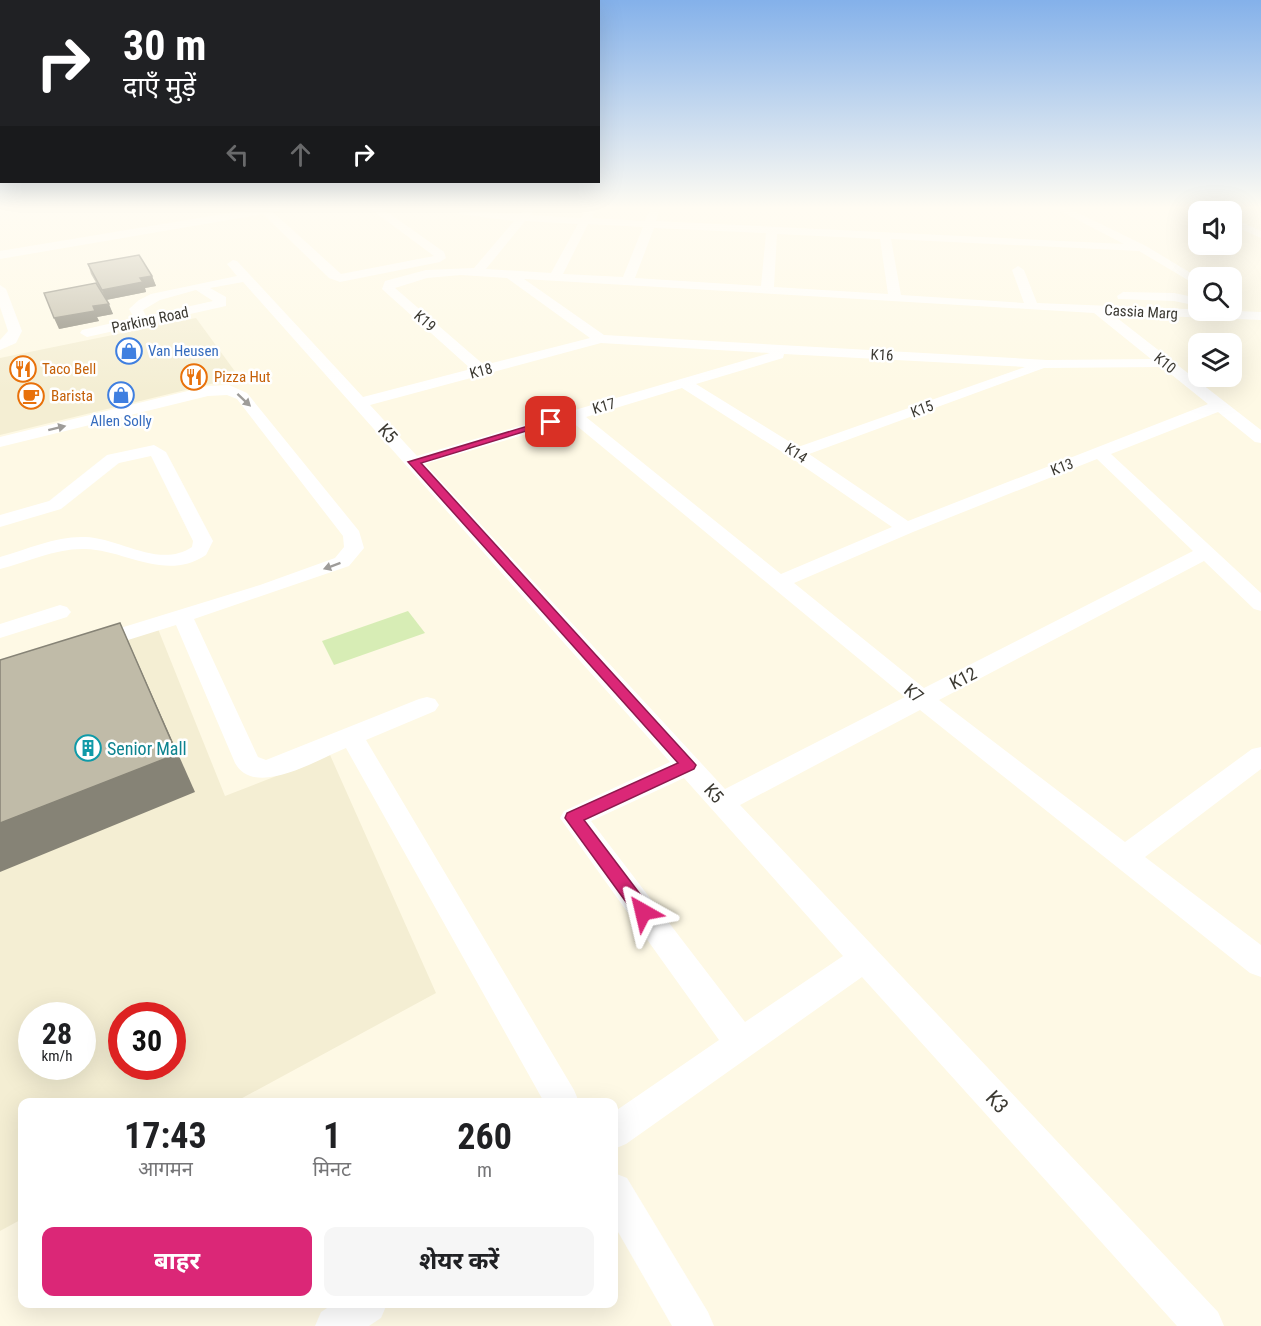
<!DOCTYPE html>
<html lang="hi">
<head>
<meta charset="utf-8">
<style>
  body { margin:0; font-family:"Roboto Condensed","Noto Sans Devanagari",sans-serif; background:#f6f6f6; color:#202124; height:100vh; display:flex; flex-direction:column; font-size:22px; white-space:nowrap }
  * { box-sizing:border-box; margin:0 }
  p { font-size:20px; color:#757577 }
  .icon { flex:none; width:33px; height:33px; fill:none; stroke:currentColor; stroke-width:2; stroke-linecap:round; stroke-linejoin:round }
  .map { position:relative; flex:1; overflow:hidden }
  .side { position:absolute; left:18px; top:1098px; width:600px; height:210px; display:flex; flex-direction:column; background:#fff; border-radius:12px; box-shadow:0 6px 24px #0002 }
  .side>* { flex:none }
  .guide { position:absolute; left:0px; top:0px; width:600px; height:183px; box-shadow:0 6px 24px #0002; background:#202124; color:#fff; overflow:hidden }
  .controls { position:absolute; left:1188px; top:201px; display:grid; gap:12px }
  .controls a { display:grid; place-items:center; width:54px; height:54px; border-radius:12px; background:#fff; box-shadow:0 6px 24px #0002; font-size:30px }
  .speed { position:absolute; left:18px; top:1002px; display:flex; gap:12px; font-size:30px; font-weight:700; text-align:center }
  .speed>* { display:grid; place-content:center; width:78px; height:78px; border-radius:50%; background:#fff; box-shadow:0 6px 24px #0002; line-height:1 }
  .speed small { font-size:15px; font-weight:400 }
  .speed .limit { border:9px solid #d22; background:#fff; color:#111 }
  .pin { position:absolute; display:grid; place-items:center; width:51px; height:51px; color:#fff; margin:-26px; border-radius:12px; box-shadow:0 3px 9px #0006 }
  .me { position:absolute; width:66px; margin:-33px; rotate:323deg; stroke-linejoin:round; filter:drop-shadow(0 0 4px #0008) }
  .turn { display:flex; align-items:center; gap:21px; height:126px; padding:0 24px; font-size:27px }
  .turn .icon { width:78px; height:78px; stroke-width:2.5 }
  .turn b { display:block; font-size:42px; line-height:51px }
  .lanes { display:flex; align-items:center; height:57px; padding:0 24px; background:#0003; justify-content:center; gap:30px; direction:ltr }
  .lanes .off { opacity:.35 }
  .eta { display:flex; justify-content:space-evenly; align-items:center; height:102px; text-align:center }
  .eta b { font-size:36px; font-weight:700; line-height:42px }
  .button { display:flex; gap:12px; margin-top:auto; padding:12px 24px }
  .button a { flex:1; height:69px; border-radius:12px; background:#db2777; color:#fff; font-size:24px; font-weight:700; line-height:69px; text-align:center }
  .button a+a { background:#f6f6f6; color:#202124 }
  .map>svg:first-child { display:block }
</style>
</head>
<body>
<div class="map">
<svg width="1261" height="1326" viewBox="0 0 1261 1326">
  <rect width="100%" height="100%" fill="#fef9e5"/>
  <!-- built -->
  <g fill="#f4eed3" fill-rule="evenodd">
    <path d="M196,318l43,59 -239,58v-77z"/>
    <path d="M156,624l69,172 105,-41 106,238 -201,109h-213v117l-22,12v-556zM32,1016h50v50h-50zM122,1016h50v50h-50z"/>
  </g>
  <!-- green -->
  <path fill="#d7edb5" d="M408,611l17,22 -91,32 -12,-24z"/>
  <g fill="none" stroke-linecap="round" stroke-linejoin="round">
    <!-- street -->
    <g fill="#fff" fill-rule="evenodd">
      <path d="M265,207h17v3l-9,2 68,62 93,-18 -66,-49h12l64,45 2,6 -6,4 -100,20 -11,-4 -66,-64 -263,45v-8z"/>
      <path d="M459,207h10l1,4 49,3 10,-7 5,3 -4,5 51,3 5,-9 4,-1 5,3 -3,7 53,3 6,-14h10l-5,14 468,23 -71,-37h13l80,39 53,32 -1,8 -59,-35 -248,-12 10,56 123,8 -12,-33 6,-4 6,4 13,33 224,9v8l-149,-6 149,116v13l-6,-1 -37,-30 -107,42 150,139v18l-7,-2 -50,-48 -265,139 186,142 127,-93 9,-2v22l-116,88 116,88v32l-11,-4 -330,-263 -180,95 478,507 6,14h-47l-315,-349 -236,167 -12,5v-37l105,-72 -159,-222 4,-7 106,-49 -427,-480 -33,6 16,9v9l-139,31 -7,-4 2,-3 52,-12 -5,-9 10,-9 12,-6 86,-18 -10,-12 6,-4 4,1 126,136 108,-28 -89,-80 3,-8 41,-11 48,-2 40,-47 -55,-7zM525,221l53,3 -27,49 -65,-4zM588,224l55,3 -20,50 -60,-3zM654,228l112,5 -5,53 -126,-8zM777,234l103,5 8,55 -114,-7zM461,275l46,3 83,60 -106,27 -89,-77 32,-10zM524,279l570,34 57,46 -104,1 -443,-25zM196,290l17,11 -67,15 -3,-6 17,-10zM601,343l169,10 -353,103 -47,-51zM784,354l241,13 -227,80 -102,-63 87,-26zM1162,367l46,37 -300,117 -99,-67 235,-86zM682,388l108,69 102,70 -111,47 -195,-157zM571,421l334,276 -180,92 -300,-325zM1097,459l96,92 -269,137 -130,-105 119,-51zM684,778l159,178 -98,66 -154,-201z"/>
      <path d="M1193,207h13l8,5h-15z"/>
      <path d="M1232,218l29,13v7l-29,-13z"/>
      <path d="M0,285l6,4 16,42 -6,12 -16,7v-10l8,-9 -8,-24z"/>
      <path d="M1123,292l51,1 24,5v8l-24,-5 -56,-2 -1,-3z"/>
      <path d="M229,385l18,8 112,138 5,17 -15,18 -155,53 64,138 8,3 153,-61 8,-2 8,2 4,6 -4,6 -69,29 208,350 5,12h-35l-198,-354c-28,11 -91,51 -111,15l-59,-138 -80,25 -8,-2 -3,-5 3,-5 172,-53 75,-27 9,-11 -1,-11 -106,-137 -10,-4 -19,1 -208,51v-10l208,-51z"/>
      <path d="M154,445l12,7 47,89 -7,14c-41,27 -80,-5 -121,-6 -29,-1 -57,13 -85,20v-12c28,-8 56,-21 85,-20 35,1 74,32 107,10l1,-6 -42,-85 -32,7 -58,46 -61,18v-12l49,-14 58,-46z"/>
      <path d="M60,605l7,2 4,5 -4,5 -67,21v-14z"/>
      <path d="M614,1173l13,5 81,134 6,14h-42l-58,-101z"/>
      <path d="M333,1304h54l-6,14 -12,8h-54l6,-14z"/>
    </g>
  </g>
  <!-- wall -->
  <path fill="#a5a190" d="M88,264l64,12 4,10 -11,2 1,4 -40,8 7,14 -16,3 2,4 -40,8 46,-31 -14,-24z"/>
  <!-- shaded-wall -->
  <g fill="#868376">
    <path d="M152,276l4,10 -11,2 1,4 -40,8 -4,-10 38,-12z"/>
    <path d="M109,304l4,10 -16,3 2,4 -40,8 -5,-11 39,-12z"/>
    <path d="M120,623l75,169 -195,80v-49z"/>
  </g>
  <!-- building -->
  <g fill="#c0bba8" stroke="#868376" stroke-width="1.5">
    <path d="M139,255l13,21 -12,2 3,4 -41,8 -14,-26z"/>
    <path d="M96,283l13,21 -16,2 2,5 -41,7 -10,-25z"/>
    <path d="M120,623l57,131 -177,69v-163z"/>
  </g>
  <!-- one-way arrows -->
  <defs><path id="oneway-solid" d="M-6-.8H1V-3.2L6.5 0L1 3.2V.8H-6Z" transform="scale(1.5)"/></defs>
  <g fill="#9e9c99">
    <use href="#oneway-solid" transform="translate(244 400) rotate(43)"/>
    <use href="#oneway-solid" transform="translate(57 428) rotate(-14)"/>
    <use href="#oneway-solid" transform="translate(332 566) rotate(160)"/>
  </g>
  <!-- sky -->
  <linearGradient id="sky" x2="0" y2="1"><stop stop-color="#84b1ea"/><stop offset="0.53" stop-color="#fffcf3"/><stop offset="1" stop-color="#fffcf3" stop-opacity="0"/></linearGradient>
  <rect width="1261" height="392" fill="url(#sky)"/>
  <!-- route -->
  <path fill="#db2777" stroke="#8e194d" stroke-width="1.5" d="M548,420l8,2 -135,41 275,302 -2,4 -110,51 65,86 3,6 -3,5 -6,2 -6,-2 -72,-99 2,-5 111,-50 -270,-301z"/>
  <!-- icons -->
  <defs>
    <g id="shop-ring" transform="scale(1.35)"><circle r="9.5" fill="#fff" stroke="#3f7fe0" stroke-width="1.5"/><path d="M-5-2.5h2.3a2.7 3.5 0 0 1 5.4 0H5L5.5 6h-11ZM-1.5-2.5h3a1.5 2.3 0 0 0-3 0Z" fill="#3f7fe0"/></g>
    <g id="restaurant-ring" transform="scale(1.35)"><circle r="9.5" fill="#fff" stroke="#e8710a" stroke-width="1.5"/><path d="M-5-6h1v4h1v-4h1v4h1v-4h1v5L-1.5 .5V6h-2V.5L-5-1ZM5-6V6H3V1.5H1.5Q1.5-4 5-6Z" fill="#e8710a"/></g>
    <g id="cafe-ring" transform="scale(1.35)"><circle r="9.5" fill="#fff" stroke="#e8710a" stroke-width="1.5"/><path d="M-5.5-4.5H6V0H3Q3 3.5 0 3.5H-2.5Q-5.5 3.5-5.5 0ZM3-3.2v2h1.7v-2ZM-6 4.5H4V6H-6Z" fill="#e8710a"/></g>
    <g id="building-ring" transform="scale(1.35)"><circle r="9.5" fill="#fff" stroke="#0f9aa8" stroke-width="1.5"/><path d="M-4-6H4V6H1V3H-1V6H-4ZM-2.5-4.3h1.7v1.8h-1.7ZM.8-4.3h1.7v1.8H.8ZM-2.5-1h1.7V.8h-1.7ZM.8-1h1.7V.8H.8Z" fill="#0f9aa8"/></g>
  </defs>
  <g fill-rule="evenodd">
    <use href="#shop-ring" x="129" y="351"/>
    <use href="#restaurant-ring" x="23" y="369"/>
    <use href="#restaurant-ring" x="194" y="377"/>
    <use href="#shop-ring" x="121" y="395"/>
    <use href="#cafe-ring" x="31" y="396"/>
    <use href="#building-ring" x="88" y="748"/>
  </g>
  <g text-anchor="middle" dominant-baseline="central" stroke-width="5" stroke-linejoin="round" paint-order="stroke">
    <!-- far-street labels -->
    <g font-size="15" fill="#3c3a33" stroke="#fff">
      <text transform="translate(1141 312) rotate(3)">Cassia Marg</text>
      <text transform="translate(150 320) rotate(-12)">Parking Road</text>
      <text transform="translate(425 321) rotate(41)">K19</text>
      <text transform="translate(882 355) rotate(3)">K16</text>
      <text transform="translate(1165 363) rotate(39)">K10</text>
      <text transform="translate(481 371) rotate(-15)">K18</text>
      <text transform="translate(604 406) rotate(-16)">K17</text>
      <text transform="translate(922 409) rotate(-20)">K15</text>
      <text transform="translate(796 453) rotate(33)">K14</text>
      <text transform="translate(1062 467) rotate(-21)">K13</text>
    </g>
    <!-- far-shop labels -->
    <g font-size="15" fill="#366cbe" stroke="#fff" text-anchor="start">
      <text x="148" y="351">Van Heusen</text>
      <text x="121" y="421" text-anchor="middle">Allen Solly</text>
    </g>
    <!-- far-food labels -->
    <g font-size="15" fill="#c56008" stroke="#fff" text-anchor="start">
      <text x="42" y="369">Taco Bell</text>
      <text x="214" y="377">Pizza Hut</text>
      <text x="51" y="396">Barista</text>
    </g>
    <!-- street labels -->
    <g font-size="18" fill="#3c3a33" stroke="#fff">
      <text transform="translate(388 433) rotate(48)">K5</text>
      <text transform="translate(963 678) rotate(-27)">K12</text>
      <text transform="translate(914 693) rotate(39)">K7</text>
      <text transform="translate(714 793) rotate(48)">K5</text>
    </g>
    <!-- culture labels -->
    <g font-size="18" fill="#0d838f" stroke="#fff" text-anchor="start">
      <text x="107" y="748">Senior Mall</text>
    </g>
    <!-- near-street labels -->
    <g font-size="21" fill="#3c3a33" stroke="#fff">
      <text transform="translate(997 1102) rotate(47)">K3</text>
    </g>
  </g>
</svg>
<div class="controls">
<a><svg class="icon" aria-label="sound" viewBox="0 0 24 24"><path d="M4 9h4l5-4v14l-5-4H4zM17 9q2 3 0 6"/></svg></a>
<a><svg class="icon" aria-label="search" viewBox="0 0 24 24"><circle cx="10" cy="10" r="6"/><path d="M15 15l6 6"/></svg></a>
<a><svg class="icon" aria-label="layers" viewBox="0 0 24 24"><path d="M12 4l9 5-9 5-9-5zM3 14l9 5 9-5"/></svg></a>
</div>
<div class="speed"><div>28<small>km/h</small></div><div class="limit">30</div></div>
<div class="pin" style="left:551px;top:422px;background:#d93025"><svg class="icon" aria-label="arrive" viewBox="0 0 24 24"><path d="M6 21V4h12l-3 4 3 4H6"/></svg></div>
<svg class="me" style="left:643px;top:912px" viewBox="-20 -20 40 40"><path d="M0-17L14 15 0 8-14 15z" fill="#db2777" stroke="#fff" stroke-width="4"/></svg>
<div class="guide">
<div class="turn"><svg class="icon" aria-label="right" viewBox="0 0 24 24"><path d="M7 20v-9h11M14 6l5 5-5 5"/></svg><div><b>30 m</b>दाएँ मुड़ें</div></div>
<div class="lanes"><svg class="icon off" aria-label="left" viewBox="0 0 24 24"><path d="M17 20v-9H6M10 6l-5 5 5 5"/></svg><svg class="icon off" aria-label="ahead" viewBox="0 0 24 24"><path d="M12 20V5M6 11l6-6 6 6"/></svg><svg class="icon" aria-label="right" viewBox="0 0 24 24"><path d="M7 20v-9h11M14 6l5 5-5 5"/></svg></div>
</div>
<section class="side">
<div class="eta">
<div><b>17:43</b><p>आगमन</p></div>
<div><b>1</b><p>मिनट</p></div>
<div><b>260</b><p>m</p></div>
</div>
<div class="button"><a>बाहर</a><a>शेयर करें</a></div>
</section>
</div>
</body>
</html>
